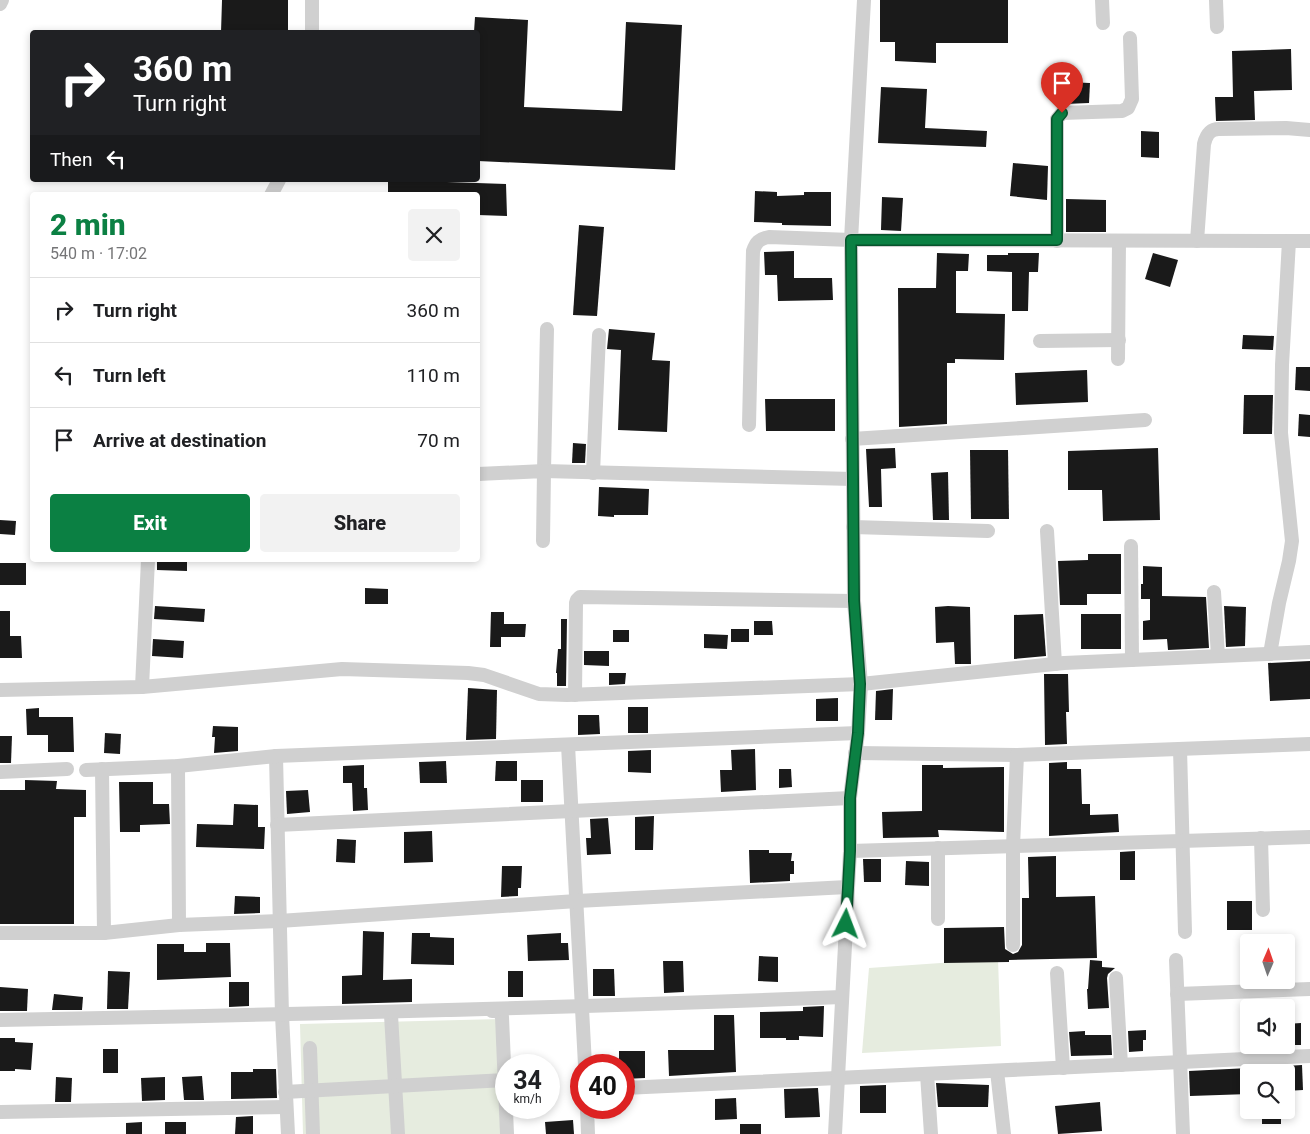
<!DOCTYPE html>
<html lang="en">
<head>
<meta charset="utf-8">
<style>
  body { margin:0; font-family:Roboto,sans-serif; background:#f2f2f2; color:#202124; height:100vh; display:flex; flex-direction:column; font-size:19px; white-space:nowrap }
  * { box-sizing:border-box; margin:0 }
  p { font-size:16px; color:#757577 }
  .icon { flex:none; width:28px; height:28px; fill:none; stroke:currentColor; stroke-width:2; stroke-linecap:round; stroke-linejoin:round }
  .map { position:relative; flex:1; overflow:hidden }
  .details { position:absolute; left:30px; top:192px; width:450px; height:370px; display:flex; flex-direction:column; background:#fff; border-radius:5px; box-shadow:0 2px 8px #0003 }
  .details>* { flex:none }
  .guide { position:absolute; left:30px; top:30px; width:450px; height:152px; border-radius:5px; box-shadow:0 2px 8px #0003; background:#202124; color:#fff; overflow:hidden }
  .needle { width:32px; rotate:2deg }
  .buttons { position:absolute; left:1240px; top:934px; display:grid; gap:10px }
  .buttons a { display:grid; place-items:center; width:55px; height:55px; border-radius:5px; background:#fff; box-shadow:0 2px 8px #0003; font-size:25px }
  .speed { position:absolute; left:495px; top:1054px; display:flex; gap:10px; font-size:25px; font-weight:700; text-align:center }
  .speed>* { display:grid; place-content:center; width:65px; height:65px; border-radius:50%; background:#fff; box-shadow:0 2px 8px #0003; line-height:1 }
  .speed small { font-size:12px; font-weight:400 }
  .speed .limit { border:8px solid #d22; background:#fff; color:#111 }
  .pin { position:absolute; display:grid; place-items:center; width:42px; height:42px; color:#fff; margin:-51px -21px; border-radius:50% 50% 50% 0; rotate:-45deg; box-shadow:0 0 5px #0007 }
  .pin .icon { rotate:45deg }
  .me { position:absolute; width:55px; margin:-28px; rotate:3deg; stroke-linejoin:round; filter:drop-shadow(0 0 4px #0008) }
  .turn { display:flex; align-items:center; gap:18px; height:105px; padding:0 20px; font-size:22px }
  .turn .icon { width:65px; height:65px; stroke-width:2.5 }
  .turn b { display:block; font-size:35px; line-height:42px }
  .then { display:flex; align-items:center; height:48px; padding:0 20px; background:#0003; gap:10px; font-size:19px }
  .round { display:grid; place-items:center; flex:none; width:52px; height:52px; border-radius:5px; background:#f2f2f2 }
  .overview { display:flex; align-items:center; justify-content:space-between; height:85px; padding:0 20px }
  h1 { font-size:30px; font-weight:800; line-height:38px; color:#0b8043 }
  .action { display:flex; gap:10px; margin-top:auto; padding:10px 20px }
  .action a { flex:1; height:58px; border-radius:5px; background:#0b8043; color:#fff; font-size:20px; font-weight:800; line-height:58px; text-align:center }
  .action a+a { background:#f2f2f2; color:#202124 }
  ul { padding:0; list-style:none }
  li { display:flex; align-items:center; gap:15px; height:65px; padding:0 20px; border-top:1px solid #e0e0e0 }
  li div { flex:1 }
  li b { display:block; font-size:19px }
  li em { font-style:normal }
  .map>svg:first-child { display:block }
</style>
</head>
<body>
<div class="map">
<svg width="1310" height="1134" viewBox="0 0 1310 1134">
  <rect width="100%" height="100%" fill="#fff"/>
  <!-- green -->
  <g fill="#e6ecdf">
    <path d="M998,959l3,87 -139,7 7,-85z"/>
    <path d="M501,1019l2,115h-200l-3,-110z"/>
  </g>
  <!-- building -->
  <g fill="#1a1a1a">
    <path d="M222,0h66v32h-67z"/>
    <path d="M880,0h128v43h-72v20l-41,-2v-19h-15z"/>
    <path d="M475,17l53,3 -4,87 98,4 4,-89 56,3 -7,145 -197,-9v-129h-4z"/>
    <path d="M1291,49l1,41 -38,1 1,29 -39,1 -1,-24h18l-1,-46z"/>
    <path d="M1066,82l24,1 -1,20 -24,1z"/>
    <path d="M881,87l46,2 -2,39 62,3 -1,16 -108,-4z"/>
    <path d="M1141,131l18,1v26l-18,-1z"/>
    <path d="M1013,163l35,3 -1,34 -37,-4z"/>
    <path d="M388,180l118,4 1,32 -29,-1v-20h-90z"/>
    <path d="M755,191l22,1v4l27,-1v-3h27v34l-49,-1v-2l-28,-1z"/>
    <path d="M882,197l21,1 -2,33 -20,-1z"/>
    <path d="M1066,199l40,1v32h-40z"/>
    <path d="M579,225l25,2 -7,89 -24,-1z"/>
    <path d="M794,251v27h38l1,22 -55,1 -1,-26h-12l-1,-23z"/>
    <path d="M937,253l32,1 -1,17h-12v42l49,1 -1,46 -49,-1v4h-8v61l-48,3 -1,-139h38z"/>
    <path d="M1008,253h31l-1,19h-9l-1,39h-16v-39l-25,-1v-16h21z"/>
    <path d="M1153,253l25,7 -8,27 -25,-8z"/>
    <path d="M609,329l46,4 -3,27 18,1 -3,71 -49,-2 3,-80 -14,-1z"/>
    <path d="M1243,335l31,1 -1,14 -31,-1z"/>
    <path d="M1296,367h14v24l-15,-1z"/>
    <path d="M1087,370l1,32 -72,3 -1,-32z"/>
    <path d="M1244,395h29l-1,39h-29z"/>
    <path d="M765,399h70v32h-69z"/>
    <path d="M1299,414l11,1v22l-12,-1z"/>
    <path d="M573,443l13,1 -1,19h-13z"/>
    <path d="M895,448l1,20 -15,1 1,38h-13l-3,-58z"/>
    <path d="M1158,448l2,72 -57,1 -1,-31h-34v-39z"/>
    <path d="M970,450h38l1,69h-38z"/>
    <path d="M948,472l1,48h-16l-2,-47z"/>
    <path d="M599,487l50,2 -1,26h-34v2l-16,-1z"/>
    <path d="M0,520l16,1 -1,14 -15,-1z"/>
    <path d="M1088,554h33v40h-34v11h-27l-2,-44 30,-1z"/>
    <path d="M157,560h30v11l-30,-1z"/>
    <rect x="0" y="563" width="26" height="22"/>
    <path d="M1143,566l19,1v29l44,1 3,51 -41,2 -1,-11 -24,1v-19l7,-1v-21h-9v-15h2z"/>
    <path d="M365,588l23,1v15h-23z"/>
    <path d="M155,606l50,3 -1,13 -50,-3z"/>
    <path d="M948,606l22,1 1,57h-16l-1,-22 -18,1 -1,-36z"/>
    <path d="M1224,606l22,1 -1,39 -19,1z"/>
    <path d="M0,611h10v25h11l1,22h-22z"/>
    <path d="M491,612h13v12h22l-1,13h-24v10h-11z"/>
    <path d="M1043,614l3,42 -32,3v-44z"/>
    <rect x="1081" y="614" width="40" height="35"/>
    <path d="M561,619h6l-1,67h-9v-13h-1l2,-24h3z"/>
    <path d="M754,621h18l1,14h-19z"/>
    <rect x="731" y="629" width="18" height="13"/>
    <rect x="613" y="630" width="16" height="12"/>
    <path d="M704,634l24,1 -1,14 -23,-1z"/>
    <path d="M153,639l31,2 -1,17 -31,-2z"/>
    <path d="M584,651h25v15l-25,-1z"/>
    <path d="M1310,661v38l-40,2 -2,-38z"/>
    <path d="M609,673h17l-1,11 -16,1z"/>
    <path d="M1044,674h24l1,38h-3l1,32 -22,1z"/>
    <path d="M468,688l29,2 -1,49 -30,1z"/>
    <path d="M893,689l-1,31h-17l1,-29z"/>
    <path d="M838,698v23h-22v-22z"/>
    <rect x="628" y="707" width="20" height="26"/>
    <path d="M39,708v9h34l1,35h-26v-17h-21l-1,-26z"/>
    <path d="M578,715h21l1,19 -22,1z"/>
    <path d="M213,726l25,1v24l-24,2 1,-16h-3z"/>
    <path d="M105,733l16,1 -1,20 -16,-1z"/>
    <path d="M0,736h12l-1,27h-11z"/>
    <path d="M755,749l1,41 -35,2 -1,-22h12l-1,-20z"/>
    <path d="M651,750v23l-23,-1v-21z"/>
    <path d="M446,761l1,22h-27l-1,-21z"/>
    <path d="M496,761h21v20h-22z"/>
    <path d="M1067,762v7h14l1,35h8v11l28,-1 1,18 -70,4v-73z"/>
    <path d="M364,765v23h3l1,22 -15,1 -1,-28h-9v-17z"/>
    <path d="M922,765h21v3l61,-1v65l-66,-2 1,7 -56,1 -1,-26 40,-1z"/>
    <path d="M779,769h12l1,18 -13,1z"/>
    <path d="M25,780l32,1 -1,8 30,1v27h-12v107h-74v-134h25z"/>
    <rect x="521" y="780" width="22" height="22"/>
    <path d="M119,782h34v22h16l1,20 -30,1v7h-20z"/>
    <path d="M308,790l2,22 -23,2 -1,-23z"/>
    <path d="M234,804l24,1v22h7l-1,22 -68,-2 1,-23 36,1z"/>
    <path d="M654,816l-1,34h-18v-33z"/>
    <path d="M608,818l3,36 -24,1 -1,-17h5l-1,-19z"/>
    <path d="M432,831l1,31 -29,1v-31z"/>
    <path d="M337,839l19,1 -1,23 -19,-1z"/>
    <path d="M749,850h20v3h23l-1,8h3v13h-4v7l-40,2z"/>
    <path d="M1135,851v29h-15v-28z"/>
    <path d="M1056,856v41l39,-1 2,62 -88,2v2l-65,1v-35l60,-1 1,22 8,5 5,-2 4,-7v-47h7l-1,-41z"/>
    <path d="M863,859h18v23h-17z"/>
    <path d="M906,861l23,1v24l-24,-1z"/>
    <path d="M502,866h20l-1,22h-3v8l-17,1z"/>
    <path d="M235,896l25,1v16l-26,1z"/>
    <rect x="1227" y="901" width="25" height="29"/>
    <path d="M363,931l21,1 -1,48 29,-1v23l-70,2v-28l20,-1z"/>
    <path d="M412,933h18v4l24,1v27l-43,-1z"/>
    <path d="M561,933v10h7l1,17 -41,1 -1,-26z"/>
    <path d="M206,943h24l1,34 -74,3v-36h27v8h22z"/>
    <path d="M759,956l19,1v25l-20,-1z"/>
    <path d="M1090,960l12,1v6l13,1 -7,6 -1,4 2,30 -21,1 -1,-20h1z"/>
    <path d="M663,961h20l1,31 -20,1z"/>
    <path d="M593,969h21l1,27h-22z"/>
    <path d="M108,971l22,1 -2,37h-21z"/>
    <rect x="508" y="971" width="15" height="26"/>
    <path d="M229,982h20v24l-20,1z"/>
    <path d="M0,987l28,2 -1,22h-27z"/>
    <path d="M54,994l29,3 -1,13h-30z"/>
    <path d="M824,1006l-1,31 -24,-1v4h-13v-2h-26v-26l43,-1v-4z"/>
    <path d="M714,1015h20l2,57 -67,4 -1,-26h46z"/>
    <path d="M1301,1023v22h-15v-21z"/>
    <path d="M1146,1030v10h-3v11l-14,1 -1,-21z"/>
    <path d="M1085,1031v4h26l1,20 -41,1 -2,-24z"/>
    <path d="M0,1038h15v4l18,1 -2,27 -16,-1v2h-15z"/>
    <rect x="103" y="1049" width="15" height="24"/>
    <path d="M619,1051h26v27l-21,1v-14h-5z"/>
    <path d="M1302,1065l1,25 -17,1v-25z"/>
    <path d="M1249,1068v26l-59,2 -1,-25z"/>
    <path d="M253,1069h23l1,29 -46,1v-27h22z"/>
    <path d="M202,1076l2,24h-20l-2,-23z"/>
    <path d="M56,1077l16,1 -1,24h-16z"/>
    <path d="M165,1077v23l-23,1 -1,-23z"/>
    <path d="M936,1083l53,2 -1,22h-50z"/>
    <path d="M886,1085v28h-26v-27z"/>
    <path d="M818,1088l2,29 -35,1 -1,-29z"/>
    <path d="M736,1098l1,21 -22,1v-21z"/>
    <path d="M1100,1102l2,29 -44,3 -3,-28z"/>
    <rect x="1262" y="1110" width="19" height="14"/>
    <path d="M253,1116v18h-18l1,-17z"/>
    <path d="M573,1120l1,14h-28l-1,-12z"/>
    <path d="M142,1122v12h-16v-11z"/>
    <rect x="165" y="1122" width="21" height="12"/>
    <rect x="740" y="1124" width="21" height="10"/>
  </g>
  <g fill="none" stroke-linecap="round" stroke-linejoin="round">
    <!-- minor -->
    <g stroke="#d0d0d0" stroke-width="14">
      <path d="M312,0v32"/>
      <path d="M1102,0l1,23"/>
      <path d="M1216,0l1,27"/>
      <path d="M0,4l2,-4"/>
      <path d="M271,195l8,-15"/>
      <path d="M1057,241v-122l5,-6 60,-2 6,-3 4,-9 -2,-61"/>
      <path d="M1197,241l7,-97c2,-8 5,-15 15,-15l67,-1 24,2"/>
      <path d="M547,329l-3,142 309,8"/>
      <path d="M1040,341l79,-1"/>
      <path d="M1118,359l1,-118"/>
      <path d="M749,425l4,-174c3,-9 6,-12 16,-14l82,3 459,1"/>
      <path d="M852,439l293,-19"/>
      <path d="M593,473l6,-138"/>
      <path d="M478,474l66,-3 -1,70"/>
      <path d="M853,527l135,4"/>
      <path d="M1047,531l8,133"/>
      <path d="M1131,546l1,114"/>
      <path d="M1214,592l4,64"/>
      <path d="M1270,654l9,-51 10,-42 3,-20 -11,-108 1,-68 7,-124"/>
      <path d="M142,687l6,-127"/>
      <path d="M0,690l142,-3 200,-18 126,4 16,2 55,19 28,1 294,-11 203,-21 246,-11"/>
      <path d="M575,695l1,-92 1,-3 3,-3 274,4"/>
      <path d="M568,745l17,320"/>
      <path d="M1180,749l5,183"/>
      <path d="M855,753l162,2 293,-11"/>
      <path d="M276,756l6,259 6,119"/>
      <path d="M178,766l1,159"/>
      <path d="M102,769l2,164"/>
      <path d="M86,770l92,-4 98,-10 582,-23"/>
      <path d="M0,772l67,-3"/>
      <path d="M277,825l573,-27"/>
      <path d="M1261,838l2,72"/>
      <path d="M850,851l460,-14"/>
      <path d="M938,919v-71"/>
      <path d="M0,933h104l75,-8 100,-4 298,-20 270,-14"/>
      <path d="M1013,945v-99l4,-91"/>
      <path d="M1176,960l7,174"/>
      <path d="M1057,973l6,95"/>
      <path d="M1116,978l5,87"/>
      <path d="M1177,994l133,-5"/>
      <path d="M492,1011h7l3,6 5,117"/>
      <path d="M391,1015l7,119"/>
      <path d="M0,1020c281,-5 561,-12 842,-23"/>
      <path d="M310,1048l3,86"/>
      <path d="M997,1071l7,63"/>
      <path d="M927,1074l4,60"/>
      <path d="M624,1088l686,-32"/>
      <path d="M285,1092l220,-12"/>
      <path d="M587,1108l1,26"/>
      <path d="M0,1112l286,-5"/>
      <path d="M835,1134l15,-283v-53l8,-65 3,-49 -7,-83 -3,-361 13,-240"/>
    </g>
  </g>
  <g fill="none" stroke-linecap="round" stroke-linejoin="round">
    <!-- route casing -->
    <g stroke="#07532c" stroke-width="12">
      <path id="route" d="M846,924l4,-73v-53l8,-65 2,-49 -6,-83 -3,-361h206v-121l5,-6"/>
    </g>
    <!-- route -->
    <use href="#route" stroke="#0b8043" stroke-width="9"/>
  </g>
</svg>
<div class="buttons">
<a><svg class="needle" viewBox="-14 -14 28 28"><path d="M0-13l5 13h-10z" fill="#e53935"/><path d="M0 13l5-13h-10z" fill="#757577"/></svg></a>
<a><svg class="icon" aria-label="sound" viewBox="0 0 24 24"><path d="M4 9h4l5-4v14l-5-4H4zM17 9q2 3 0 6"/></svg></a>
<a><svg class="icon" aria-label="search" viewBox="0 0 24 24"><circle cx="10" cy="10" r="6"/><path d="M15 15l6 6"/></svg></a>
</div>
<div class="speed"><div>34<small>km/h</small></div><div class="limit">40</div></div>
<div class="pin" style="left:1062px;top:113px;background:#d93025"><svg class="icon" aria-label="arrive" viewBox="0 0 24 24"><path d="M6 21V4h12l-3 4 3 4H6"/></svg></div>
<svg class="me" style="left:846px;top:924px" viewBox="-20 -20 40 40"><path d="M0-17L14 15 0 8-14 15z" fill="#0b8043" stroke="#fff" stroke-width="4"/></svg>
<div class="guide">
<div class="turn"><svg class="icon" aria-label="right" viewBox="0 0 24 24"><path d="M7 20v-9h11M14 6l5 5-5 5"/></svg><div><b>360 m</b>Turn right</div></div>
<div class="then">Then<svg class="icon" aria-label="left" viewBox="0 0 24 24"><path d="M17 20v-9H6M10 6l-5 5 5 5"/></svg></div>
</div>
<section class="details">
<div class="overview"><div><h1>2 min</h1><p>540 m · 17:02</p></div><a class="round"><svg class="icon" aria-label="close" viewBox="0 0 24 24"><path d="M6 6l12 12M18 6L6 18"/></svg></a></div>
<ul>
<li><svg class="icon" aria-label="right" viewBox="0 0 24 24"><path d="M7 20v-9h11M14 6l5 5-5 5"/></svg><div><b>Turn right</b></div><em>360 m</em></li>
<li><svg class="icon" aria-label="left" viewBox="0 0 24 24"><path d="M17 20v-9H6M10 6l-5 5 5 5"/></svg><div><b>Turn left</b></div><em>110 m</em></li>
<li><svg class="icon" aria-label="arrive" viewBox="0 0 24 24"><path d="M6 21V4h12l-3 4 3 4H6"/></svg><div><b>Arrive at destination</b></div><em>70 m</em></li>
</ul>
<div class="action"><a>Exit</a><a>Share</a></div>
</section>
</div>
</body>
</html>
